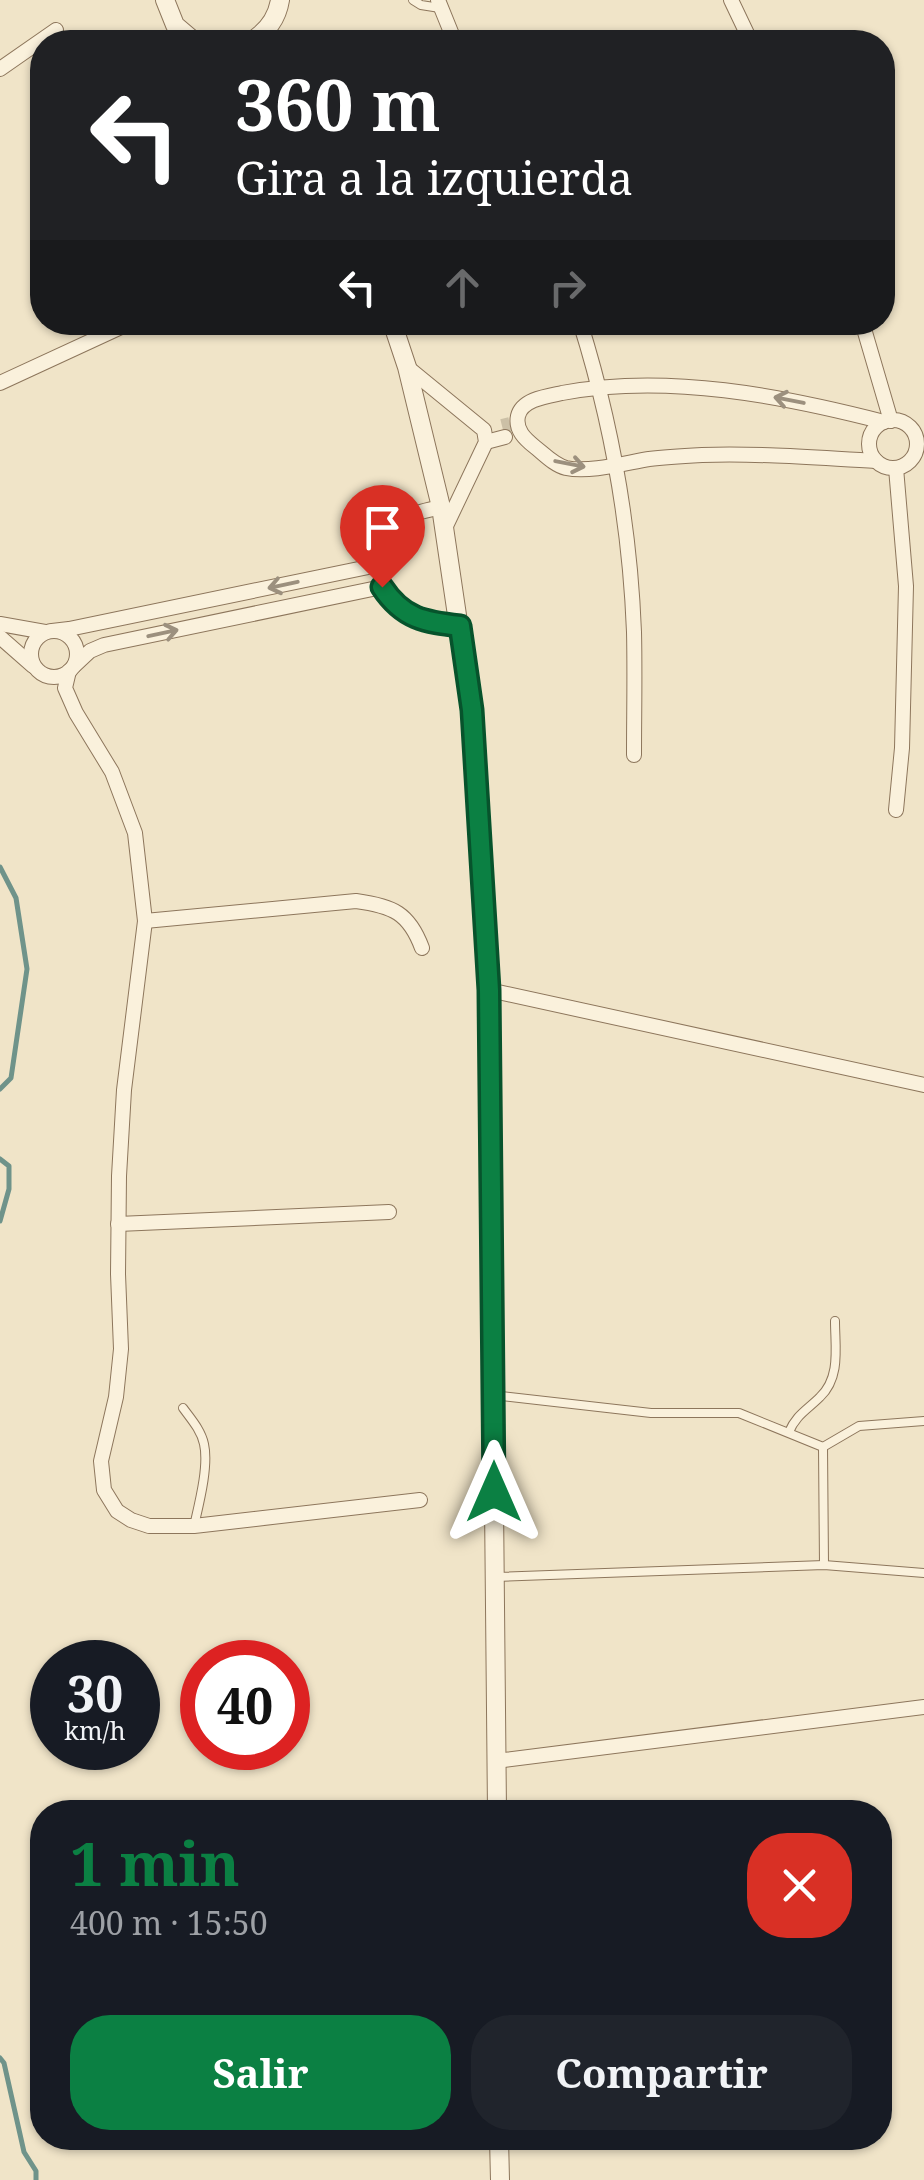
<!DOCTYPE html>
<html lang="es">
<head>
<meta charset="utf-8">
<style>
  body { margin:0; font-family:"Noto Serif",serif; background:#20242c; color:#f1f3f6; height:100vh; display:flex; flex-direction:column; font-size:38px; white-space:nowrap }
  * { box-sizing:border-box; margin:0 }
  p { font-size:32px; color:#9ea1a6 }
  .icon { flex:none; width:55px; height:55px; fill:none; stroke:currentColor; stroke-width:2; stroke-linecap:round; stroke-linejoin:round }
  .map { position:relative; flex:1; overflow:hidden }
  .drawer { position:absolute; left:30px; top:1800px; width:862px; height:350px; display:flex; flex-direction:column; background:#171b24; border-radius:40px; box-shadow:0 2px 8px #0004 }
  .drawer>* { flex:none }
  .banner { position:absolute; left:30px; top:30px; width:865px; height:305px; border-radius:40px; box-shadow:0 2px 8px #0004; background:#202124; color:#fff; overflow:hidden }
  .speed { position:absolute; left:30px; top:1640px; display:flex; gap:20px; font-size:50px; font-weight:700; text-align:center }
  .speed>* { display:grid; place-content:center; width:130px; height:130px; border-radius:50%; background:#171b24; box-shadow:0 2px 8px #0004; line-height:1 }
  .speed small { font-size:25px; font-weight:400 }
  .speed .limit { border:15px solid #d22; background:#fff; color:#111 }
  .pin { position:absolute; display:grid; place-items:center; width:85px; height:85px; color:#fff; margin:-102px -42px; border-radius:50% 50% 50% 0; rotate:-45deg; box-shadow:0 0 10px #0007 }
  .pin .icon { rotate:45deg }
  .me { position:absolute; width:110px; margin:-55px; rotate:0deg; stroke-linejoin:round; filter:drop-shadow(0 0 8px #0008) }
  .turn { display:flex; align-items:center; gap:35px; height:210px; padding:0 40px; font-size:45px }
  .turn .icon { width:130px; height:130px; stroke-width:2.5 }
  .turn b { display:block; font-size:70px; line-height:85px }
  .lanes { display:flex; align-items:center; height:95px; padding:0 40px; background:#0003; justify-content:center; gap:50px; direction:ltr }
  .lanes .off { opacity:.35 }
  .round { display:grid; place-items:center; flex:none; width:105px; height:105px; border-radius:40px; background:#20242c }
  .head { display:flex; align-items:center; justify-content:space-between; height:170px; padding:0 40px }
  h1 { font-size:60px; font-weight:700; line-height:75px; color:#0b8043 }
  .action { display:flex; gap:20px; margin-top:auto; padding:20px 40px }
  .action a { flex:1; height:115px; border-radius:40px; background:#0b8043; color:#fff; font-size:40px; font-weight:700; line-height:115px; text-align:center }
  .action a+a { background:#20242c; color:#f1f3f6 }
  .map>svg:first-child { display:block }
</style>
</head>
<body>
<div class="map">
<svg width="924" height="2180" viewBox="0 0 924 2180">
  <rect width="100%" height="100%" fill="#f0e4c8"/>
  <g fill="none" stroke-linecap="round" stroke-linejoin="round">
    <!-- stream -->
    <g stroke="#6f938a" stroke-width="5">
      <path d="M0,867l16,31 11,71 -16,109 -11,11"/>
      <path d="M0,1159l9,7v23l-9,32"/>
      <path d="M0,2058l4,5 20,89 12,19v9"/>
    </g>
    <!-- minor-tunnel -->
    <path stroke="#ccc0a6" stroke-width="14" stroke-dasharray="14 7" stroke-linecap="butt" d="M502,426l8,-2"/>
    <!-- service casing -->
    <g stroke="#8d765c" stroke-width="10">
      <g id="service">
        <path d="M413,0l8,5 19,3"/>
        <path d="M551,329l30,-3"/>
        <path d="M493,1395l158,18h88l84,34 36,-21 65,-5"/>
        <path d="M183,1408c8,11 18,22 21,36 5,22 -5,60 -10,82"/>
        <path d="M789,1432c7,-17 18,-22 31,-35 21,-20 15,-50 15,-76"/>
        <path d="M823,1447l1,118"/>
        <path d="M495,1577l329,-12 100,8"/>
      </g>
    </g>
    <!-- minor casing -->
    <g stroke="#8d765c" stroke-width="16">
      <g id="minor">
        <path d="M438,0l17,42"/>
        <path d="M731,0l20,42"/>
        <path d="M0,69l56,-39"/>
        <path d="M580,322c31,99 50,206 54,310 1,41 0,82 0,123"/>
        <path d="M862,322l29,99"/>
        <path d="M407,367l77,63 2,12 -41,86"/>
        <path d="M0,383l132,-61"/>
        <circle cx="893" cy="444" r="24"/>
        <path d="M486,442l19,-5"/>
        <path d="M876,461c-58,-3 -116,-8 -174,-6 -18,1 -36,2 -53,4 -24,4 -59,14 -83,9 -12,-3 -22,-14 -31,-21 -10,-8 -20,-17 -17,-31 4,-17 30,-20 44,-23 105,-20 221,3 322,29"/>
        <path d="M441,507c-13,3 -27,5 -37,13 -35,27 -31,78 9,97 15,7 31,7 46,10"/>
        <path d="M0,624l45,8"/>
        <path d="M52,631l17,-2 309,-64"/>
        <circle cx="54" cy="654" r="23"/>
        <path d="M0,637l33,29"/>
        <path d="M74,666l16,-15 14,-6 278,-58"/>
        <path d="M69,671l-4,17 11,25 36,59 23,61 10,88 -21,169 -5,86 -1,98 3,75 -5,48 -15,64 3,29 13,21 14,9 18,6h45l226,-26"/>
        <path d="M896,810l6,-62 4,-162 -10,-118"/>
        <path d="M145,921l211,-20c37,5 53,12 66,47"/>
        <path d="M489,990l435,95"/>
        <path d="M118,1224l271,-12"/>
        <path d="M496,1761l428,-54"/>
      </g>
    </g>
    <!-- tertiary casing -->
    <g stroke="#8d765c" stroke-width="20">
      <g id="tertiary">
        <path d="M165,0l10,25 20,17"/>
        <path d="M250,42c17,-10 27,-23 30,-42"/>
        <path d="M392,322l15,45 34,140 30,203 18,280 8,822"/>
        <path d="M499,2138l1,42"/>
      </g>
    </g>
    <!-- service -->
    <use href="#service" stroke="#faf1dc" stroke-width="8"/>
    <!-- minor -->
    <use href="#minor" stroke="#faf1dc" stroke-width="14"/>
    <!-- tertiary -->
    <use href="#tertiary" stroke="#faf1dc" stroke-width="18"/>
  </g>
  <!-- one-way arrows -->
  <defs><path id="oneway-shaft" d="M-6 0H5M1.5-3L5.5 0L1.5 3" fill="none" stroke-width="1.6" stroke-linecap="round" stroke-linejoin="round" transform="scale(2.5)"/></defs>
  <g stroke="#9c907e">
    <use href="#oneway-shaft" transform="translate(789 400) rotate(-169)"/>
    <use href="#oneway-shaft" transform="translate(570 464) rotate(11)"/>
    <use href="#oneway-shaft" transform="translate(283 585) rotate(168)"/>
    <use href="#oneway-shaft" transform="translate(163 633) rotate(-12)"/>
  </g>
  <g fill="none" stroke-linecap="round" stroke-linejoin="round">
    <!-- route casing -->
    <g stroke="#07532c" stroke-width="25">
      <path id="route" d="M382,587c21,32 43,35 78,39l12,84 17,280 5,502"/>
    </g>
    <!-- route -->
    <use href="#route" stroke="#0b8043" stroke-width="18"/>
  </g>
</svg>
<div class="speed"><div>30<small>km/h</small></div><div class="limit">40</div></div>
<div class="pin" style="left:382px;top:587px;background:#d93025"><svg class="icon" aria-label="arrive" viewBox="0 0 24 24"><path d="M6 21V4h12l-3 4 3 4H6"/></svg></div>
<svg class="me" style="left:494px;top:1492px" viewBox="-20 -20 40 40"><path d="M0-17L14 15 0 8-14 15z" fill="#0b8043" stroke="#fff" stroke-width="4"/></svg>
<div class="banner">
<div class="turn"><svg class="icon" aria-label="left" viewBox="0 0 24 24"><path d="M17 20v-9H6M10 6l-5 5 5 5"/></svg><div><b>360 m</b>Gira a la izquierda</div></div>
<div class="lanes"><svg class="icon" aria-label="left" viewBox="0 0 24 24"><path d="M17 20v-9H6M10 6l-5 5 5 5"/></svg><svg class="icon off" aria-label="ahead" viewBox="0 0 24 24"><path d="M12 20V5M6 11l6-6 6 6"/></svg><svg class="icon off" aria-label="right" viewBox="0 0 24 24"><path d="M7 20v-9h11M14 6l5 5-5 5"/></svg></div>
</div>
<section class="drawer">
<div class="head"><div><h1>1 min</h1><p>400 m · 15:50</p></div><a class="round" style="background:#d93025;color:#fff"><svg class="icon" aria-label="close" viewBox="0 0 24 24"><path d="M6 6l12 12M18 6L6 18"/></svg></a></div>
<div class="action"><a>Salir</a><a>Compartir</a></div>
</section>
</div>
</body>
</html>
